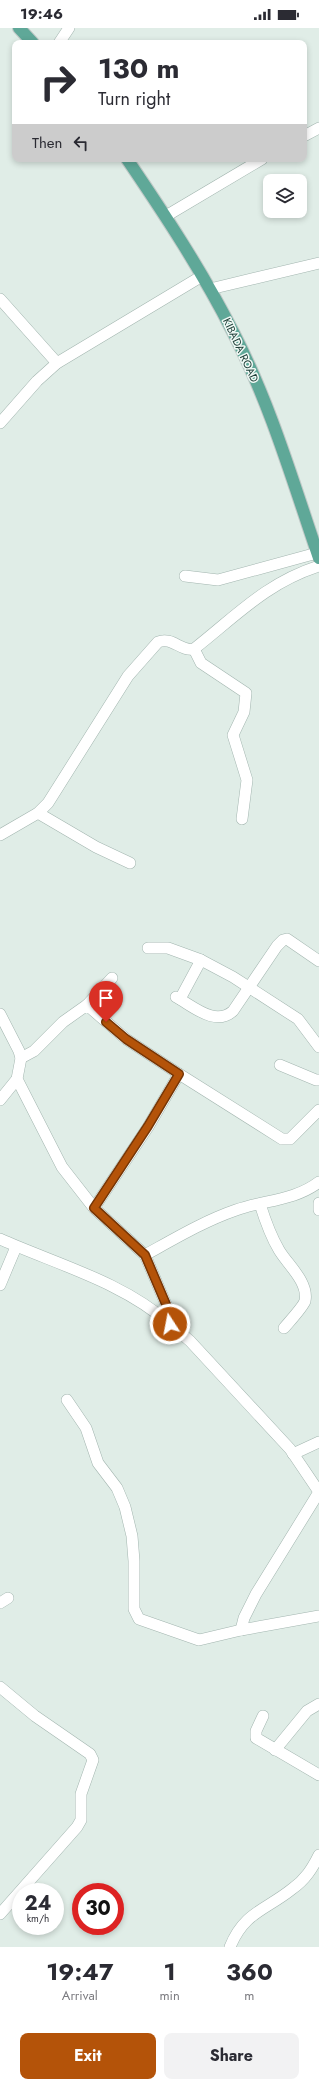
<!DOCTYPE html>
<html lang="en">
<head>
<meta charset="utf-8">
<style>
  body { margin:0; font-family:Jost,sans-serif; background:#f2f2f3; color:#2b2b33; height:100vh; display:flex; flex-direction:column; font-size:15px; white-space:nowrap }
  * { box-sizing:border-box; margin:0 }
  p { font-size:13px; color:#7c7c81 }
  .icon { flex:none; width:22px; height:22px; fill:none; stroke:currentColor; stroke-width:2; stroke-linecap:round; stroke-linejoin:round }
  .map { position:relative; height:1919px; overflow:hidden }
  .sheet { display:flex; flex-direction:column; background:#fff; flex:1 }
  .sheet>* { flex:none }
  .hud { position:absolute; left:12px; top:12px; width:295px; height:122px; border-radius:8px; box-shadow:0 2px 6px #0003; background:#fff; color:#2b2b33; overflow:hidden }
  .tools { position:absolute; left:263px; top:146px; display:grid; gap:8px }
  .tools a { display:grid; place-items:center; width:44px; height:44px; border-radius:8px; background:#fff; box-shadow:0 2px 6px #0003; font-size:20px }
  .speed { position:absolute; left:12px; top:1855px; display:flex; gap:8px; font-size:20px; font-weight:700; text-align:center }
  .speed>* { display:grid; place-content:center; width:52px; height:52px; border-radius:50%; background:#fff; box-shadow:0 2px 6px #0003; line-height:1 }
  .speed small { font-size:10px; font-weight:400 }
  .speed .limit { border:6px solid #d22; background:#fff; color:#111 }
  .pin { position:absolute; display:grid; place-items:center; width:34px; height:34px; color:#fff; margin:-41px -17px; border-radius:50% 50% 50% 0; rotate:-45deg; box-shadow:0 0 4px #0007 }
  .pin .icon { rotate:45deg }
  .me { position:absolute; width:44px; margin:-22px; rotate:349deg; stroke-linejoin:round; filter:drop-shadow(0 0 3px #0008) }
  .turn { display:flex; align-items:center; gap:14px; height:84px; padding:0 20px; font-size:18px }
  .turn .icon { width:52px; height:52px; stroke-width:2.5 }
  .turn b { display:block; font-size:28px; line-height:34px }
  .then { display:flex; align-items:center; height:38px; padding:0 20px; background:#0003; gap:8px; font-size:15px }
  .eta { display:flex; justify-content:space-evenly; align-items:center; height:68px; text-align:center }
  .eta b { font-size:24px; font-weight:700; line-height:28px }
  .action { display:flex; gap:8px; margin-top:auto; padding:8px 20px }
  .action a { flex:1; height:46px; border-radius:8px; background:#b45309; color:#fff; font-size:16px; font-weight:700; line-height:46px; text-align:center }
  .action a+a { background:#f2f2f3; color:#2b2b33 }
  .status { display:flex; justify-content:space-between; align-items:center; height:28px; padding:0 20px; background:#fff; direction:ltr }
  .status svg { height:11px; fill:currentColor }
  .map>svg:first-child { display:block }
</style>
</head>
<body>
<div class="status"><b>19:46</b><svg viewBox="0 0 49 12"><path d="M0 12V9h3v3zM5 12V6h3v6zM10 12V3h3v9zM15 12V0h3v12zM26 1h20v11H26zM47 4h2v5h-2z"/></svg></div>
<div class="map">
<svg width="319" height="1919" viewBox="0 0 319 1919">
  <rect width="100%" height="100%" fill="#e0ede7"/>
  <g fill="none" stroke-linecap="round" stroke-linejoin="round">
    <!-- minor casing -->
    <g stroke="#a2b5af" stroke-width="12">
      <g id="minor">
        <path d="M59,15l10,-15"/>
        <path d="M304,108l15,-8"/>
        <path d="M166,188l96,-57"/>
        <path d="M210,261l109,-26"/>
        <path d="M0,271l57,64"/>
        <path d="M0,395l37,-42 20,-18 145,-87"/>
        <path d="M185,548l33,4 99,-27"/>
        <path d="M194,621l7,14 45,30 -2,19 -11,23 14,45 -5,39"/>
        <path d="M38,785l58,34 34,16"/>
        <path d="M0,807l38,-22 10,-10 80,-127 30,-34c14,-6 23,10 36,7 42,-33 72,-66 125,-83"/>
        <path d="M148,920h20l33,12 32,17 65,42 21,28"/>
        <path d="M176,969c17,9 39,30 57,14l44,-65 6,-6 4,-1 32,22"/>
        <path d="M180,971l21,-39"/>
        <path d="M87,977l25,-27"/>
        <path d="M0,986l19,37 2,7 -4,21 45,88 32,41 51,47c29,-16 59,-34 91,-45 28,-10 58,-9 83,-28"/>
        <path d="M21,1030l13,-7 29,-29 24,-17 39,34 53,35 103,65h8l29,-29"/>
        <path d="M280,1037l36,15h3"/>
        <path d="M0,1072l17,-21"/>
        <path d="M319,1175v7"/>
        <path d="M260,1176c5,16 10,31 19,46 8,14 30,32 26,51 -2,6 -16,21 -21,27"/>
        <path d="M94,1180l54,-81 31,-53"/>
        <path d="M0,1211c56,25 123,43 170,85"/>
        <path d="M145,1227l23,54 2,15 20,17 100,108 29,43"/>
        <path d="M0,1257l16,-38"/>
        <path d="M67,1372l19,28 12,35 19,25 8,19 7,29 2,25v48l5,10 60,21 42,-10 78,-14"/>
        <path d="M293,1426l26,-12"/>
        <path d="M0,1575l8,-5"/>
        <path d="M241,1602l3,-12 12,-24 63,-102"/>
        <path d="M0,1659l35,29 55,38 3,6 -12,34v26l-4,7 -77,87"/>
        <path d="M263,1688l-7,15v7l63,37"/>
        <path d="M275,1722l32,-39 12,-7"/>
        <path d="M230,1919c14,-35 36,-37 62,-58 13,-9 20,-20 27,-34"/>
      </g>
    </g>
    <!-- major casing -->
    <g stroke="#c0c9c7" stroke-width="14">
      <g id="major">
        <path d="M19,0l14,15"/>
        <path d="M127,131c38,56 75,112 106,173 37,71 60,150 86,226"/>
      </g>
    </g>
    <!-- minor -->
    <use href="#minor" stroke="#fff" stroke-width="11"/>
    <!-- major -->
    <use href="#major" stroke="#5fa898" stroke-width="12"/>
  </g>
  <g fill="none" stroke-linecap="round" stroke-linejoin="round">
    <!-- route casing -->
    <g stroke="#753606" stroke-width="10">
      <path id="route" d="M106,994l20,17 53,35 -31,52 -54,82 51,47 23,54 2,15"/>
    </g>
    <!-- route -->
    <use href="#route" stroke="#b45309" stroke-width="7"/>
  </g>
  <g text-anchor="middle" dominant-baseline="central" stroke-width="3" stroke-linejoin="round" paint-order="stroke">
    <!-- street labels -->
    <g font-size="11" fill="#1e3f38" stroke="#f0f9f5">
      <text transform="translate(241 322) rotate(65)">KIBADA ROAD</text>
    </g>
  </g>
</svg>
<div class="tools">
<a><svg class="icon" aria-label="layers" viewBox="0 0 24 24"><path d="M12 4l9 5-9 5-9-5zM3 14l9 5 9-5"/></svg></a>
</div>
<div class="speed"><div>24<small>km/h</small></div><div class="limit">30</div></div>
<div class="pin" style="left:106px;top:994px;background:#d93025"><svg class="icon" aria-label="arrive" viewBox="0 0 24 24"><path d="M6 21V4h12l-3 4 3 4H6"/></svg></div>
<svg class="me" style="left:170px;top:1296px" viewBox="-20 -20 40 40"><circle r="17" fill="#b45309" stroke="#fff" stroke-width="3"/><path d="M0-11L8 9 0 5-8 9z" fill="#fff"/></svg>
<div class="hud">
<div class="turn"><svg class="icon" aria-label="right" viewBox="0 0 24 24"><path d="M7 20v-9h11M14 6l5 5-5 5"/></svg><div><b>130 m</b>Turn right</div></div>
<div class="then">Then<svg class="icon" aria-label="left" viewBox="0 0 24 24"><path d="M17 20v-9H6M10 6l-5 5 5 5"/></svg></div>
</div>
</div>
<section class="sheet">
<div class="eta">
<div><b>19:47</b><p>Arrival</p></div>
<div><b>1</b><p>min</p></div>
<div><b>360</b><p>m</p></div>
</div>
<div class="action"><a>Exit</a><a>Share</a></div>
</section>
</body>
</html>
